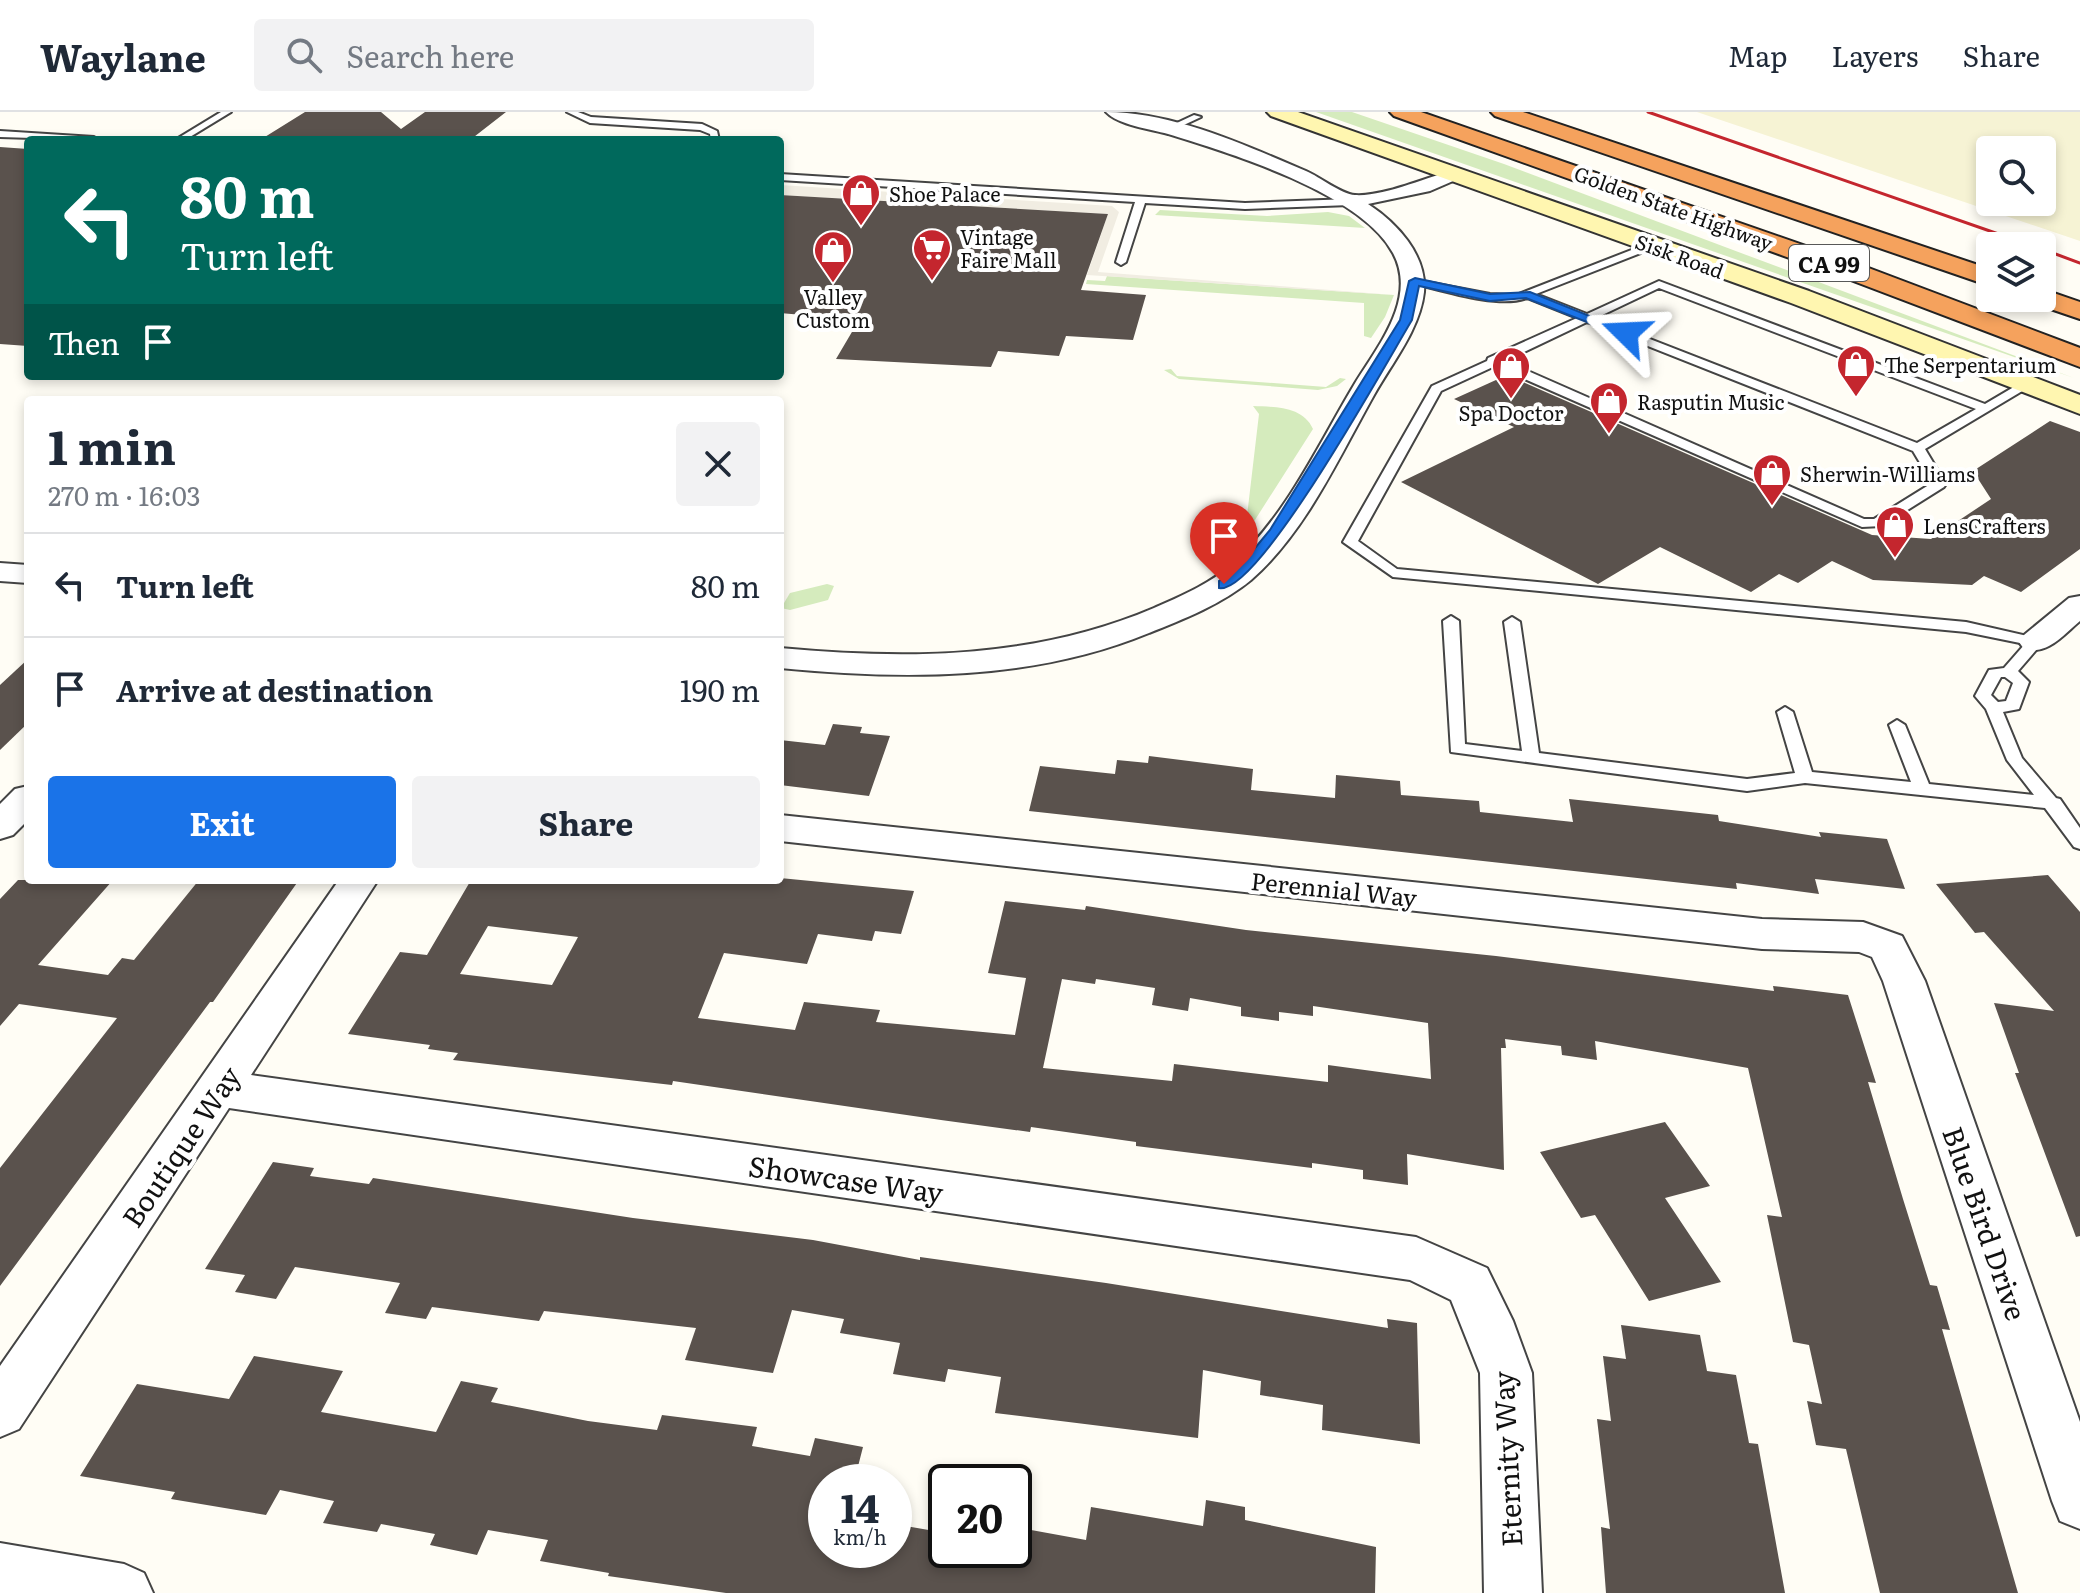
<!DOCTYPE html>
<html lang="en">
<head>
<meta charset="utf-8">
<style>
  body { margin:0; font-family:Literata,serif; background:#f2f2f3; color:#1f2937; height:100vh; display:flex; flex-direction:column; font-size:30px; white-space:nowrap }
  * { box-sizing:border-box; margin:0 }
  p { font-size:26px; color:#747a83 }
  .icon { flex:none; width:44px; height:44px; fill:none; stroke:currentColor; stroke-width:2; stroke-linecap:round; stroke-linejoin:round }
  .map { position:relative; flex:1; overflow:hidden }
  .sheet { position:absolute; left:24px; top:284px; width:760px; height:488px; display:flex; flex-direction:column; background:#fff; border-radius:8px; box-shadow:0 4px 12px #0003 }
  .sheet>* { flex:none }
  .guide { position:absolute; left:24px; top:24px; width:760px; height:244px; border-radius:8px; box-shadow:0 4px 12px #0003; background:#00695c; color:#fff; overflow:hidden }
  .fabs { position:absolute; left:1976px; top:24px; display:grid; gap:16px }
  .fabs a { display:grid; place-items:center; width:80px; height:80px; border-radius:8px; background:#fff; box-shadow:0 4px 12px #0003; font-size:40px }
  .speed { position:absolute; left:808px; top:1352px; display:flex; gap:16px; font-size:40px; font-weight:700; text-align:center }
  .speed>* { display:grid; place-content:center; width:104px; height:104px; border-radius:50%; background:#fff; box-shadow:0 4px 12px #0003; line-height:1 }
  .speed small { font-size:20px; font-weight:400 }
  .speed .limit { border:4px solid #111; border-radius:12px; background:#fff; color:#111 }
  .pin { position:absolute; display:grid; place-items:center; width:68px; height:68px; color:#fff; margin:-82px -34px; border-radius:50% 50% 50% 0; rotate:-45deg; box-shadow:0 0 8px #0007 }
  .pin .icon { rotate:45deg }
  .me { position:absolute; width:88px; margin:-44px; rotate:291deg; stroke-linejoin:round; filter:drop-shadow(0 0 6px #0008) }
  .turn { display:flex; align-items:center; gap:28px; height:168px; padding:0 24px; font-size:36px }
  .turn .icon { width:104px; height:104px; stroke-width:2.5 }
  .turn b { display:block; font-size:56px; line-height:68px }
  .then { display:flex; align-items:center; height:76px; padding:0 24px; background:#0003; gap:16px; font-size:30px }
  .round { display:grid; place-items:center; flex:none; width:84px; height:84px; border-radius:8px; background:#f2f2f3 }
  .summary { display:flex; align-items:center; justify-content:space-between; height:136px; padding:0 24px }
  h1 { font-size:48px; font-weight:700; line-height:60px }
  .action { display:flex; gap:16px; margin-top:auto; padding:16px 24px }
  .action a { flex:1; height:92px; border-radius:8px; background:#1a73e8; color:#fff; font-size:32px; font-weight:700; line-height:92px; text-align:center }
  .action a+a { background:#f2f2f3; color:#1f2937 }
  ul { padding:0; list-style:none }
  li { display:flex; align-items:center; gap:24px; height:104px; padding:0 24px; border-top:2px solid #e0e1e3 }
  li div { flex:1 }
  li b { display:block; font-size:30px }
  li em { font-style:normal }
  header { display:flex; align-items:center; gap:48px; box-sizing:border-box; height:112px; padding:0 40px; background:#fff; border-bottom:2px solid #e0e1e3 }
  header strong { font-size:38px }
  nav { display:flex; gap:44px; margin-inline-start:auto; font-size:28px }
  .search { width:560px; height:72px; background:#f2f2f3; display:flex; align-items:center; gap:20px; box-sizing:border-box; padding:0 28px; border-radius:8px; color:#747a83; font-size:30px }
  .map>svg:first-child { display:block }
</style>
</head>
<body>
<header>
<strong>Waylane</strong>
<div class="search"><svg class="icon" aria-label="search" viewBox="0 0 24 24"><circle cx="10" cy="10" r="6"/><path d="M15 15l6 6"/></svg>Search here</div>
<nav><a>Map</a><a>Layers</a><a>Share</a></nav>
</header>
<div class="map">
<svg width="2080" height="1481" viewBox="0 0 2080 1481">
  <rect width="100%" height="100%" fill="#fffdf5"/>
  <!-- farmland -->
  <path fill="#f6f3d4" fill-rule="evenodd" d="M1697,0h383v129zM1990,38h52v52h-52z"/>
  <!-- green -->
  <g fill="#d5ebbd">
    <path d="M1316,0h36l152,52 570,214z"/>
    <path d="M1160,98l107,6 61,-4 21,4 16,12 -210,-13z"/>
    <path d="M1107,164l287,19 -9,22 -14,21 -7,-2v-33l-278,-19 1,-4 18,1z"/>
    <path d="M1171,257l6,7 149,11 14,-9 6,1 -9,7 -19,4 -139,-11 -15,-9z"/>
    <path d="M1253,294c21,1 50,0 60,23l-67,105 -13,12 -15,-4v-4l29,-22 12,-102z"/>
    <path d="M827,472l7,2 -6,14 -38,10 -9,-2 9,-15z"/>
  </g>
  <!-- plaza -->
  <path fill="#f1ede2" d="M780,73l332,21 7,6 -21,60 296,23 -307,-20 21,-61 -328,-19z"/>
  <!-- building -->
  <g fill="#5a524d" fill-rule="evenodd">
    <path d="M305,0h76l20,17 24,-17h81l-36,28h-210z"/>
    <path d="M0,35l28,2v197l-28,-2z"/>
    <path d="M780,83l328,19 -27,76 65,5 -13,45 -67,-4 -7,20 -61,-5 -7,16 -155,-8 23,-39 -79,-7z"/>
    <path d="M1507,263l365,160 59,4 60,-40 -18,-28 77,-50 30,11v117l-59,43 -37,-16 -12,9 -99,-5 -41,-19 -34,22 -19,-9 -28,18 -91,-45 -62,37 -197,-102 113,-55 -60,-28z"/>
    <path d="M28,547v64l-28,27v-65z"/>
    <path d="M833,612l29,3 -2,6 30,3 -21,60 -89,-11v-45l45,5z"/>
    <path d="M1149,644l104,13 -2,21 84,8 1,-23 64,6 1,14 78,6 1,11 93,10 -4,-23 149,16 1,6 102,16 -2,-5 68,7 18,50 -90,-10 4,15 -83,-11 1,6 -708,-78 11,-45 75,8 2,-14 31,3z"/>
    <path d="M2048,763l32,37v324l-4,1 -61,-164h4l-25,-70 60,8 -70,-79 -9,1 -39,-49z"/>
    <path d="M780,766l134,13 -13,43 -26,-3 -3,10 -54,-7 -11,30 -83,-11 -26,65 97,12 9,-28 76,8 -4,12 139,13 11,-57 -38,-5 17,-72 80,9 1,-4 160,24 250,26 278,35 -1,-5 75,9 28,88 -8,-1 35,117 27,86 7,1 13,44 -8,-1 76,264h-138l-34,-144 -30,-4 -9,-44 15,3 -13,-59 -16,-3 -26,-127 15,2 -34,-149 -153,-27 2,19 -35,-5 -1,-9 -56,-7 1,9h-5l3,122 -97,-16 1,31 -45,-6v-9l-51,-7v5l-176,-22v-4l-105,-15 -1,5 -89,-12 -268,-39 -1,4 -219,-25 5,-7 -30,-4 2,-4 -82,-11 52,-82 27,3 44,-75zM488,814l90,11 -26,48 -92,-11zM1062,867l33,5 1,-5 59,9 -3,17 36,6 2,-13 51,9v9l38,5v-9l34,4v-10l115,17 3,56 -103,-14v17l-154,-18 -2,17 -129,-13z"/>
    <path d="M18,768h95l-75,85 70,10 14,-17 12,2 65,-80h100l-86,122h-3l-210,284v-118l117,-150 -98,-14 -19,22v-127z"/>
    <path d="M1665,1010l45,64 -45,12 56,84 -72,19 -54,-86 -14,3 -41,-66z"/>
    <path d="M273,1050l41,6 -4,8 59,8 4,-6 260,40 180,22 107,20v-3l186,26 282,45 -1,-9 30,4 3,121 -98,-14 1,-25 -63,-10 1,-14 -58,-11 -5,68 -203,-25 6,-36 -53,-8 -3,13 -52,-8 7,-31 -60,-10 4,-14 -52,-9 -19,63 -88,-13 11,-32 -152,-17 -5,10 -107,-14 -6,12 -41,-6 15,-30 -105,-16 -19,32 -41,-7 10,-17 -40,-6z"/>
    <path d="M1621,1213l79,10 7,36 29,4 13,68 9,1 27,149h-179l-5,-66 9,2 -13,-110 14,2 -8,-65 23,3z"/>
    <path d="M254,1244l89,15 -22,41 115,20 25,-51 37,7 -7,14 97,19 69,9 5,-15 95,12 -5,19 58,10 5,-18 48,9 -9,35h-28v68h68v-26l52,9v17h68v-23l72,13 5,-33 112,19 3,-26 39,7v13l131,27 -1,46h-649l-118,-17 1,-3 -69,-12 8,-21 -60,-10 -11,25 -47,-10 5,-11 -54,-10 -4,8 -54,-9 11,-22 -54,-11 -14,25 -95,-16 4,-7 -95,-16 57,-92 92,15z"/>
  </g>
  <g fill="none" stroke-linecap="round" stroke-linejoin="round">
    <!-- service casing -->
    <g stroke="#444" stroke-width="4">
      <g id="service">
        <path d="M221,0h10l-46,28h-10z"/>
        <path d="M567,0h11l13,5 111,7 15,7 2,9h-8l-1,-6 -10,-4 -110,-7z"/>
        <path d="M1194,3l7,2 -30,14 -7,-2z"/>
        <path d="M0,19l94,6 4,3 -98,-3z"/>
        <path d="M780,62l465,29 105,-4 5,3 -5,3 -105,4 -100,-6 -19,59 -5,3 -5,-3 19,-60 -355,-22z"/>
        <path d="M1652,130l4,1v4l-120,47 51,20 72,-33 326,123 39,-23 10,3 -109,65 21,35 -2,3 -62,39 -20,1 -367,-161 -54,25 -83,150 39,28 569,53 74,17 3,3 -25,29 11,11 -10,27 -16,3 19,46 34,40 4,1 20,29v21l-6,-2 -29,-39 -240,-25 -58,8 -296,-39 -8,-131 8,-5 8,5 6,123 57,7 -18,-129 8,-5 8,5 19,131 208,26 48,-6 -18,-61 8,-5 8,5 19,60 99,10 -22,-57 8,-5 8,5 24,59 105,11 -27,-35 -21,-51 -11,-13 14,-26 15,-2 21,-24 -59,-12 -573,-55 -50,-35 89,-156 55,-25 1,-3 89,-40 -50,-20c-29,11 -86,-8 -116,-15v-4l79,15 26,1zM1659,176l317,121 -59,34 -321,-125zM1587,210l326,129 19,32 -58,36h-10l-359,-158zM2001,565h4l8,6 -7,18 -8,1 -7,-7z"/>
      </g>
    </g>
    <!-- minor casing -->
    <g stroke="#444" stroke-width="4">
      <g id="minor">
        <path d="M1106,0c67,0 139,33 200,59 14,6 35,23 49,24 28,2 75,-19 102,-26l10,6 -37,16 -62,13c29,19 59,51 56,88 -4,37 -32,71 -50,103 -35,62 -68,137 -123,185 -29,24 -67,39 -102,53 -116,48 -246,47 -369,35v-20c128,12 254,11 374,-40 27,-12 56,-24 78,-44 54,-47 86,-119 122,-179 23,-38 64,-86 39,-132 -32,-60 -163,-100 -225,-119 -18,-5 -50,-9 -62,-22z"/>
        <path d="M0,451l28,2v18l-28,-2z"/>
        <path d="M2080,484v25c-18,15 -32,34 -56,28l-5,-7 5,-7 45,-37z"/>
        <path d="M28,674v34l-15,15 -13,4v-35l15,-15z"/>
        <path d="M780,703l982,104 101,3 39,14 23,45 155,441v107l-20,-8 -8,-20 -169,-520 -11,-24 -13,-5 -97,-3 -982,-108z"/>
        <path d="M339,768h39l-127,195 1165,162 71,31 26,53 19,52 10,220h-58l-4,-220 -29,-73 -41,-20 -1181,-172 -210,321 -19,8v-71z"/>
        <path d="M0,1431l124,21 20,9 9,20h-153z"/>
      </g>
    </g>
    <!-- secondary casing -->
    <g stroke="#333" stroke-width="4">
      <path id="secondary" d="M1267,0h31l511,179 271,104v19l-289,-111 -520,-187z"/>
    </g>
    <!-- motorway casing -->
    <g stroke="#222" stroke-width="4">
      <g id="motorway">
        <path d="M1390,0h31l445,155 214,81v19l-232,-88 -454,-163z"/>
        <path d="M1491,0h32l467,157v17l-495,-170z"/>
        <path d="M2042,177l38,13v17l-47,-16 -4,-5h13z"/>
      </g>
    </g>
    <!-- service -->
    <use href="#service" fill="#fff" fill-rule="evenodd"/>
    <!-- minor -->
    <use href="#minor" fill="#fff" fill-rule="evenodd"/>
    <!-- secondary -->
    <use href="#secondary" fill="#fff6b0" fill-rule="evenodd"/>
    <!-- motorway -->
    <use href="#motorway" fill="#f5a25d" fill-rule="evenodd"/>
    <!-- rail -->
    <g stroke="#c4262e" stroke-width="3">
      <path d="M1648,0l385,134"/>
      <path d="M2042,137l38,14"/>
    </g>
  </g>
  <!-- route -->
  <path fill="#1a73e8" stroke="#114b97" stroke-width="2" d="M1415,166l75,16 40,-2 102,41 -10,3 -96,-38 -36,3 -71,-15 -7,34c-25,41 -153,275 -193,268v-7l22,-16 29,-35 130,-210 9,-39z"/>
  <!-- icons -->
  <defs>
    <g id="shop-pin" transform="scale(2)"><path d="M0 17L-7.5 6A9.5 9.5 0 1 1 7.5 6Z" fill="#c4262e" stroke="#fff"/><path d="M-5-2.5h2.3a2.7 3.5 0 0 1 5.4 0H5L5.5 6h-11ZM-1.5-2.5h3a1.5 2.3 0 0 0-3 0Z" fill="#fff"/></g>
    <g id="supermarket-pin" transform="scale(2)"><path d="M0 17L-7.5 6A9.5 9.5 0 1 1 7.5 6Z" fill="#c4262e" stroke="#fff"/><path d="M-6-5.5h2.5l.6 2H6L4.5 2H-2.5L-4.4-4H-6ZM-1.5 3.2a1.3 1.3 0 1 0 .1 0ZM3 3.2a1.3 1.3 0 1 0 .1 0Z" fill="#fff"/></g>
  </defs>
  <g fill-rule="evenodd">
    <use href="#shop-pin" x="861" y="81"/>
    <use href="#supermarket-pin" x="932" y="136"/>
    <use href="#shop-pin" x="833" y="138"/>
    <use href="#shop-pin" x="1856" y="252"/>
    <use href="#shop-pin" x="1511" y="254"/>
    <use href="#shop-pin" x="1609" y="289"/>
    <use href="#shop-pin" x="1772" y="361"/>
    <use href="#shop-pin" x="1895" y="413"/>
  </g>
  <g text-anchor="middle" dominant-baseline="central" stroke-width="8" stroke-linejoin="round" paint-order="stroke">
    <!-- far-poi labels -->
    <g font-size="20" fill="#111" stroke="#fff" text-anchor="start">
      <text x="889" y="81">Shoe Palace</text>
      <text x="960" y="124">Vintage<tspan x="960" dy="23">Faire Mall</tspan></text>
      <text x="833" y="184" text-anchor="middle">Valley<tspan x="833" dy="23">Custom</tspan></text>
      <text x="1884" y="252">The Serpentarium</text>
      <text x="1637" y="289">Rasputin Music</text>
      <text x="1511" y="300" text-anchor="middle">Spa Doctor</text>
      <text x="1800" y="361">Sherwin-Williams</text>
      <text x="1923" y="413">LensCrafters</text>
    </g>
    <!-- far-street labels -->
    <g font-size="20" fill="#111" stroke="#fff">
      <text transform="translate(1674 95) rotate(20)">Golden State Highway</text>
      <text transform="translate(1680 143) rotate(20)">Sisk Road</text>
    </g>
    <!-- shield labels -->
    <rect fill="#fff" stroke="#585858" stroke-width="2" x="1789" y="133" width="80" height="36" rx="6"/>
    <g font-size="22" font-weight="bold" fill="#111">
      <text x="1829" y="151">CA 99</text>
    </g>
    <!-- street labels -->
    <g font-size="24" fill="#111" stroke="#fff">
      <text transform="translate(1334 776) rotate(6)">Perennial Way</text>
    </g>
    <!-- near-street labels -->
    <g font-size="28" fill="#111" stroke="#fff">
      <text transform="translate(180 1034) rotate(-56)">Boutique Way</text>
      <text transform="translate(846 1066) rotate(8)">Showcase Way</text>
      <text transform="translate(1986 1111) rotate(71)">Blue Bird Drive</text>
      <text transform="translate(1506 1347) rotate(-93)">Eternity Way</text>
    </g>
  </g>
</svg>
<div class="fabs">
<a><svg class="icon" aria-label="search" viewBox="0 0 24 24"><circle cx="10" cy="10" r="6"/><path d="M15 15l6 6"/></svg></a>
<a><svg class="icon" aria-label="layers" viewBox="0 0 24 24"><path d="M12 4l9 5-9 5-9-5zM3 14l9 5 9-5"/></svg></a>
</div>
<div class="speed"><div>14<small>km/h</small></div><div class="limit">20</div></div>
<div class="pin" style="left:1224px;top:472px;background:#d93025"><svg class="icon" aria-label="arrive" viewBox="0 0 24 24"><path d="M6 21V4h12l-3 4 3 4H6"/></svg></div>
<svg class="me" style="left:1626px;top:221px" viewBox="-20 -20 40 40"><path d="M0-17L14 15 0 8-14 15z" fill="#1a73e8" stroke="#fff" stroke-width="4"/></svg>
<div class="guide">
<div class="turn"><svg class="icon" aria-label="left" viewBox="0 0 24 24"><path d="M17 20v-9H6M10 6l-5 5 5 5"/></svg><div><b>80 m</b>Turn left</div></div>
<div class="then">Then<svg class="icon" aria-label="arrive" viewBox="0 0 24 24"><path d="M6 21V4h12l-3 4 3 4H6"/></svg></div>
</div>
<section class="sheet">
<div class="summary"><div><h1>1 min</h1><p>270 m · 16:03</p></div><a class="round"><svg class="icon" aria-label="close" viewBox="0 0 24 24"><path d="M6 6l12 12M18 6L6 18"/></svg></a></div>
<ul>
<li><svg class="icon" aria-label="left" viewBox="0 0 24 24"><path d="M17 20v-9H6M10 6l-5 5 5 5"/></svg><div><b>Turn left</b></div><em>80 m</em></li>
<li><svg class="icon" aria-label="arrive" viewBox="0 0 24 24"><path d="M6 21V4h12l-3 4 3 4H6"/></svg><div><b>Arrive at destination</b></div><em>190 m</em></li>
</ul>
<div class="action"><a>Exit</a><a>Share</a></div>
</section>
</div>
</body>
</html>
